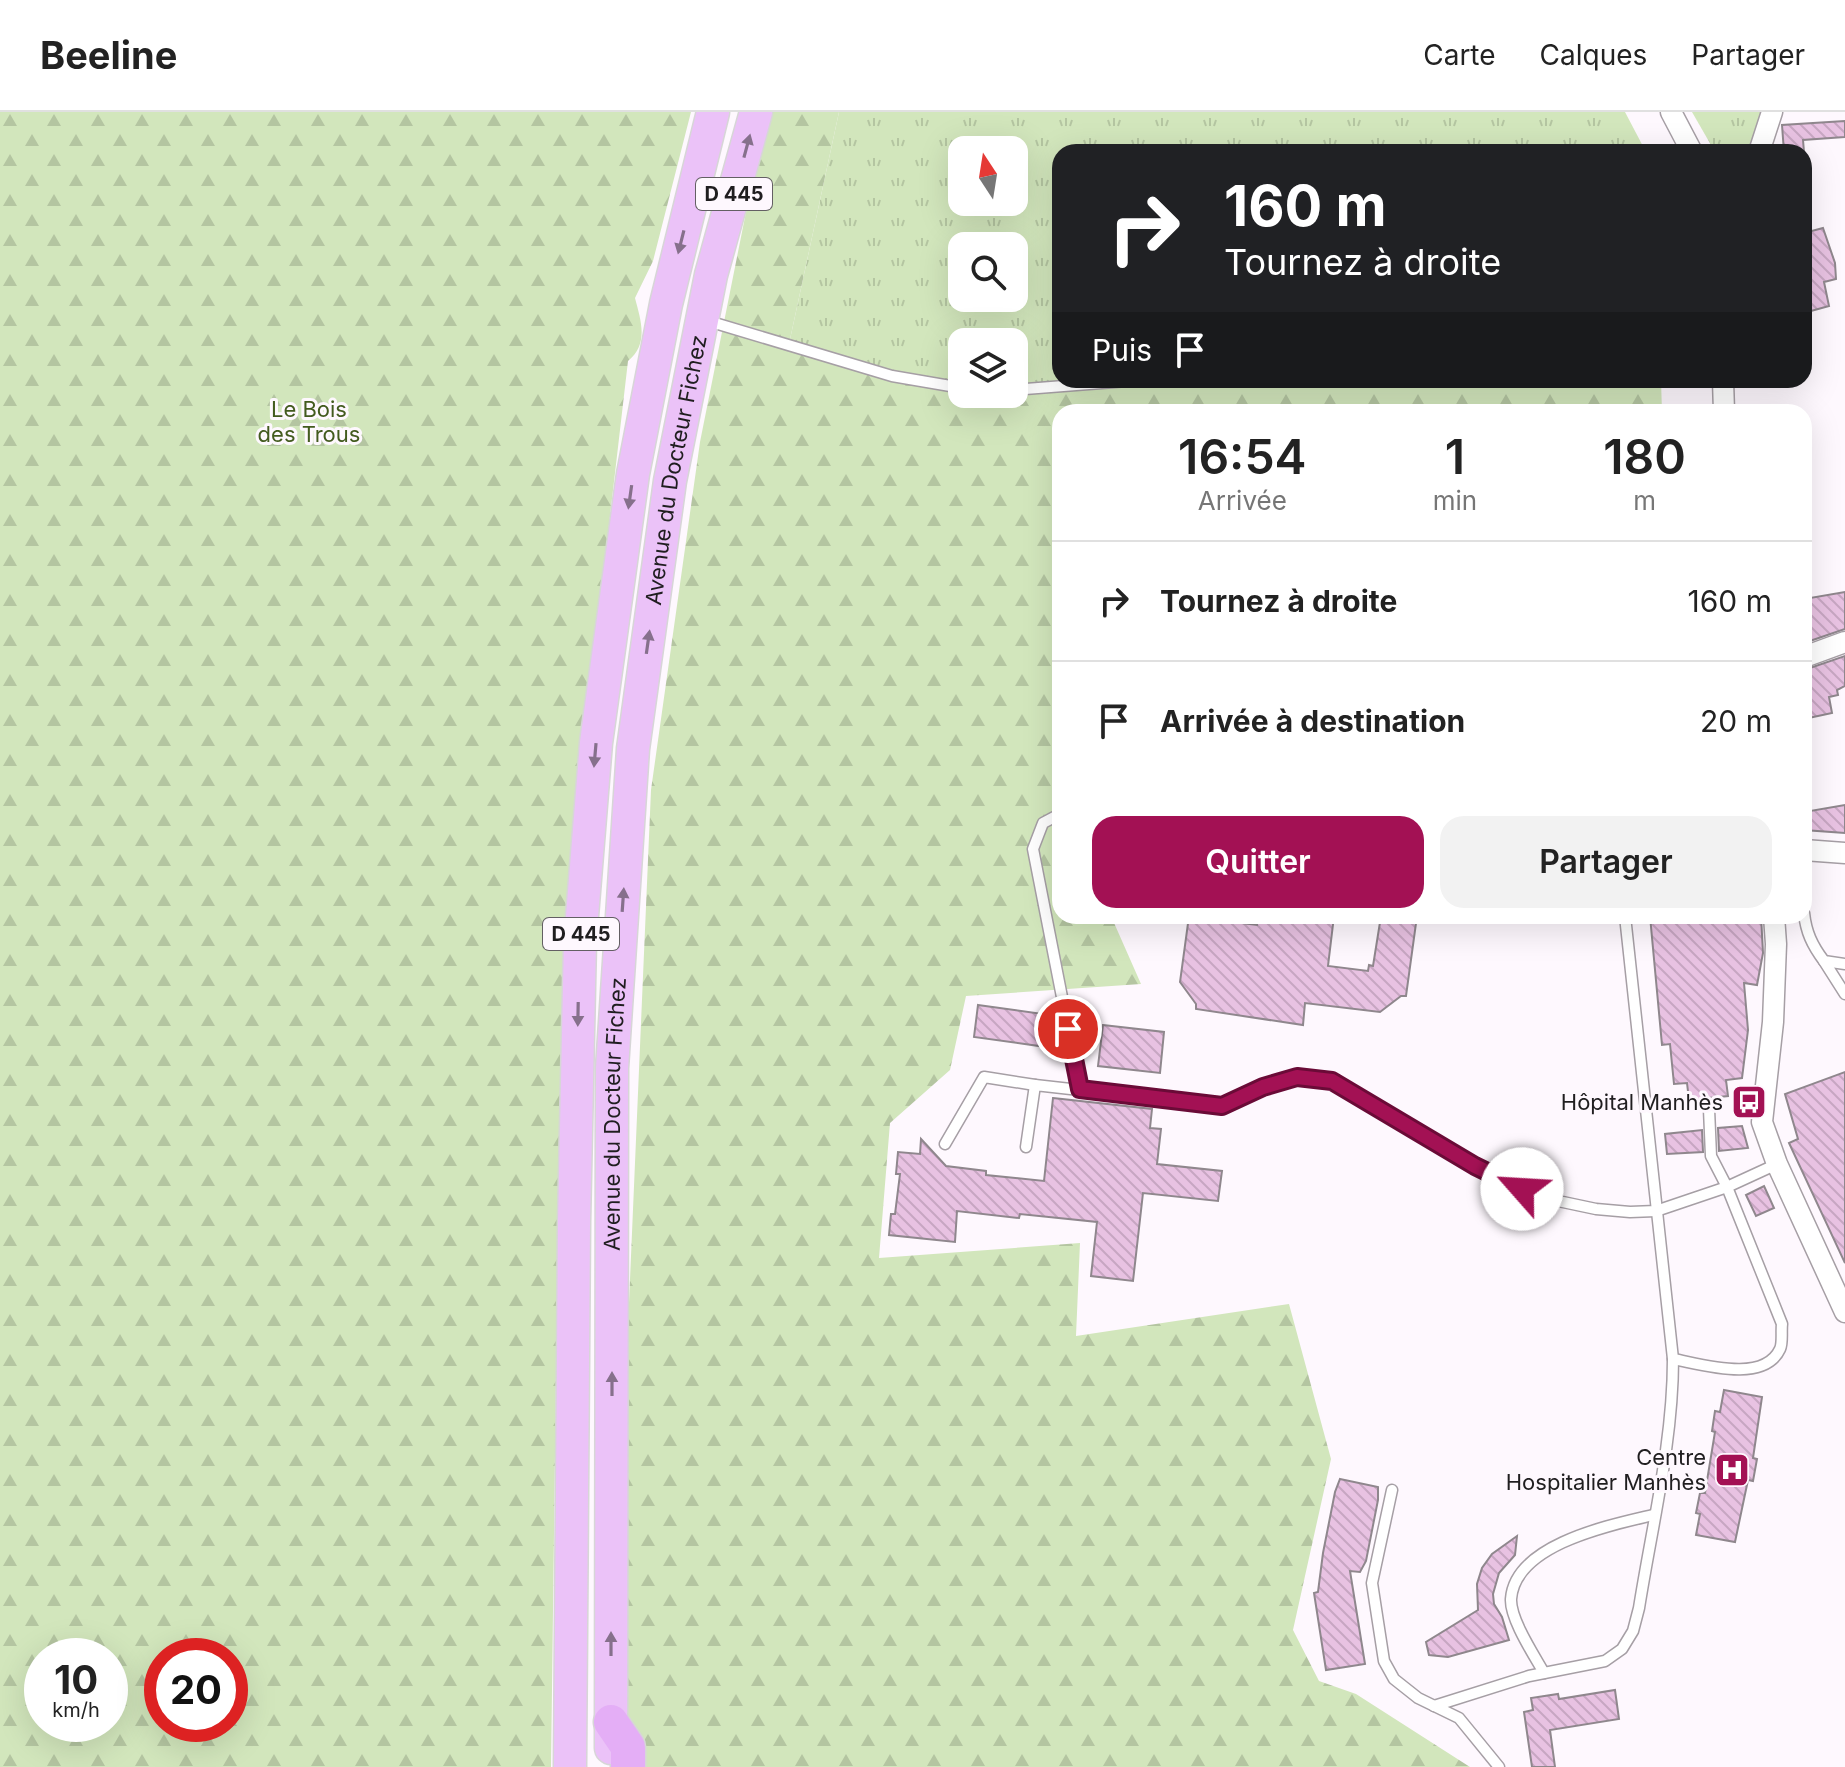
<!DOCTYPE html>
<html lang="fr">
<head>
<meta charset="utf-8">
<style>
  body { margin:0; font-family:Inter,sans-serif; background:#f2f2f2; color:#222; height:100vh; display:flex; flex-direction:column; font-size:30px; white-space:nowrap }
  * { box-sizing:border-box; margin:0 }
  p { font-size:26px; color:#767676 }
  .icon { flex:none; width:44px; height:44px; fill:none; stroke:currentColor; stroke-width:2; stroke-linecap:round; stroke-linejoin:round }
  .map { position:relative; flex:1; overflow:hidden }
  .side { position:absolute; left:1052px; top:292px; width:760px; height:520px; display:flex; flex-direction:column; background:#fff; border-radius:24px; box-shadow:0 8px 32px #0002 }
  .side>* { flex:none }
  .guide { position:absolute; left:1052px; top:32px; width:760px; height:244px; border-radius:24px; box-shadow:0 8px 32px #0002; background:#202124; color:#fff; overflow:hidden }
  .needle { width:52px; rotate:348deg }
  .buttons { position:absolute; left:948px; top:24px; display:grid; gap:16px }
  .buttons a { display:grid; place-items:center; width:80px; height:80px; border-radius:16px; background:#fff; box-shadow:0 8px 32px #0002; font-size:40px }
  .speed { position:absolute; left:24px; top:1526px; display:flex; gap:16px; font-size:40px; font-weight:700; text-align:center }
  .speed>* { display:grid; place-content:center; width:104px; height:104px; border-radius:50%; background:#fff; box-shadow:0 8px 32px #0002; line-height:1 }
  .speed small { font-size:20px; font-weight:400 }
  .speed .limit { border:12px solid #d22; background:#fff; color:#111 }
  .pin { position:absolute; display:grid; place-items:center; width:68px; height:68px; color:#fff; margin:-34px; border:4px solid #fff; border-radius:50%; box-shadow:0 2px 8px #0007 }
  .me { position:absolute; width:88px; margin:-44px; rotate:296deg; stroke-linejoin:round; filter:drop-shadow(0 0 6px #0008) }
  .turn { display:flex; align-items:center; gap:28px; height:168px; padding:0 40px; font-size:36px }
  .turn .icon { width:104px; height:104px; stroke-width:2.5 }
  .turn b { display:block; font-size:56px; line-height:68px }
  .then { display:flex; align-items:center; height:76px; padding:0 40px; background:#0003; gap:16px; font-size:30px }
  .eta { display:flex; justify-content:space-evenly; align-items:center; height:136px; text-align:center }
  .eta b { font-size:48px; font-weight:600; line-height:56px }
  .cta { display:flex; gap:16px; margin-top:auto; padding:16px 40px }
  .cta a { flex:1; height:92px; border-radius:24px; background:#a31154; color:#fff; font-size:32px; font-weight:600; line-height:92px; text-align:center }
  .cta a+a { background:#f2f2f2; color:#222 }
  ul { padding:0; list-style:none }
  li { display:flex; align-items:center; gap:24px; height:120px; padding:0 40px; border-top:2px solid #e0e0e0 }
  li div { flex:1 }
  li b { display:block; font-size:30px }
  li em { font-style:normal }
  header { display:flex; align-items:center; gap:48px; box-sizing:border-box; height:112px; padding:0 40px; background:#fff; border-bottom:2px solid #e0e0e0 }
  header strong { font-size:38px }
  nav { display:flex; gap:44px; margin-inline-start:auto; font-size:28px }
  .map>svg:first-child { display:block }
</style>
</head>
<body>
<header>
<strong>Beeline</strong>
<nav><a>Carte</a><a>Calques</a><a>Partager</a></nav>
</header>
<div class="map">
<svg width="1845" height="1655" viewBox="0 0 1845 1655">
  <defs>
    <pattern id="grass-tufts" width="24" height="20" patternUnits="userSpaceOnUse" patternTransform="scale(2)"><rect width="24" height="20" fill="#d2e6bc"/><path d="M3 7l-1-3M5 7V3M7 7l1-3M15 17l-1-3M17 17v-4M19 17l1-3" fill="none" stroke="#b4c5a1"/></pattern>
    <pattern id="forest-firs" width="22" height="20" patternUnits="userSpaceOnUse" patternTransform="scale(2)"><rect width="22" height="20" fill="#d2e6bc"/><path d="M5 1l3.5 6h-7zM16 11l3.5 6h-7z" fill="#b4c5a1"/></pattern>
    <pattern id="building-back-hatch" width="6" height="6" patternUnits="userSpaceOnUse" patternTransform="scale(2)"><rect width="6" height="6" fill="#e8c2e2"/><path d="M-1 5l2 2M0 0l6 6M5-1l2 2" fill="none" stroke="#c7a6c2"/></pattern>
  </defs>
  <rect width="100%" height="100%" fill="#fef8fe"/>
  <!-- grass -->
  <g fill="url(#grass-tufts)" fill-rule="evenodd">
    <path d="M839,0h786l21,40h-586v228h62l-108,10v-48h-52v46l-173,-44zM962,38h52v52h-52zM962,134h52v52h-52z"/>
    <path d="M1692,0h71l-13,40h-35z"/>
  </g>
  <!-- forest -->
  <g fill="url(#forest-firs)" fill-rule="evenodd">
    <path d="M0,0h691l-38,149 -18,37c6,23 14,46 -7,63l-44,379 -26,482 -7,545h-551zM42,1544h68v68h-68zM162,1544h68v68h-68z"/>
    <path d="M771,0h68l-50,232 102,32 71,12v6h52l62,-9 87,-5h498l1,32h-602v504h51l30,68 -175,12 -16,74 -60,53 -11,135 201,-15 -4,93 213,-32 42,155 -38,171 26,51 37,13 114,73h-842l-17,-45 40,-932 49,-348 57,-285z"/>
  </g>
  <!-- building -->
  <g fill="url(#building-back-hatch)" stroke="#8f878d" stroke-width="2">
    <path d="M1845,9v16l-42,3 1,12h-20l-2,-27z"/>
    <path d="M1823,116l12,35 1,16 -12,3 5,24 -18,5 -2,-11 -5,1v-68z"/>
    <path d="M1845,480v37l-41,14v-44z"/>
    <path d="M1845,544v30l-8,4 1,5 -9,2 3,16 -28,6v-49z"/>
    <path d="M1845,693v28l-41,-3v-18z"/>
    <path d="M1189,804h36l-1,5 33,4 1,-9h76l-6,50 40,5 1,-6 4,1 8,-50h36l-11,80h-5l-21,16 -75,-9 -2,22 -107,-16v-5l-16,-22z"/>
    <path d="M1650,804h111l2,37 -6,32 -13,-2 4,47 -6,48 -16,2 2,16 -39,4 -2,-17 -13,1 -4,-40 -8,1z"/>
    <path d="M978,893l72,10 -4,32 -72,-10z"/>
    <path d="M1103,913l61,7 -4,41 -62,-7z"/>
    <path d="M1845,960v191l-56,-120 9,-4 -13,-45z"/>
    <path d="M1053,986l99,11 -2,19 11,1 -4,35 65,7 -4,30 -75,-8 -10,88 -42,-5 6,-54 -77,-8 -1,4 -62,-7 -2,31 -66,-7 2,-21h4l5,-40h-4l2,-22 22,2 1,-15 25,27 40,5v4l58,6z"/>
    <path d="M1742,1014l6,22 -29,3 -1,-23z"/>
    <path d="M1702,1018l1,22 -36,2 -2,-20z"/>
    <path d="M1764,1074l10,22 -18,8 -10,-21z"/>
    <path d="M1724,1278l38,7 -9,61 4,1 -4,22 -5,-1 -13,62 -39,-7 4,-21 -4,-1 4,-20h5l10,-61 -3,-1 3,-20 5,1z"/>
    <path d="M1340,1367l38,8v13l-12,61 -6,11 -10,-1 15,93 -39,6 -12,-77 4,-1 5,-39 12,-61z"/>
    <path d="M1517,1424l-2,19 -16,18 -6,21 1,10 8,13 7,23 -61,17 -19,-2 -3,-13 52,-32 -1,-26 5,-16 10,-14z"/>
    <path d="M1615,1578l4,29 -69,11 5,37h-23l-8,-55 9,-2 -2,-12 27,-4 1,5z"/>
  </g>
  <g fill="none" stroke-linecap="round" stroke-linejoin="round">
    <!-- service casing -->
    <g stroke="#a69fa5" stroke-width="13">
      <g id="service">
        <path d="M708,209l184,55 70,12"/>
        <path d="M1014,278l126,-10"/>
        <path d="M1060,702l-17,9 -10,26 47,240"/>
        <path d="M1804,801c2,19 8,32 20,48l21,3"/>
        <path d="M1824,849l21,33"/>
        <path d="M945,1032l39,-67 51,8"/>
        <path d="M1026,1035l9,-62 187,21 41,-19 34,-10 35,4 170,99 42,18 52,11 34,3 26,-1 71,-24 50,-23"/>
        <path d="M1673,1247c28,5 91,25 107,-10 3,-6 1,-18 2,-25l-55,-137 -16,-31 -2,-47"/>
        <path d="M1392,1378l-20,93 12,78 10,18 24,19 41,20 40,49"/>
        <path d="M1544,1561c-10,-18 -34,-54 -33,-74 4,-55 100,-74 142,-84"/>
        <path d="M1434,1594l95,-30 76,-15 17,-12 11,-18 6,-23c13,-82 34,-166 34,-249l-48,-443"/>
      </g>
    </g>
    <!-- minor casing -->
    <g stroke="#a69fa5" stroke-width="23">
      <g id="minor">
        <path d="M1671,0l21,40"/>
        <path d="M1759,40l13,-40"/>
        <path d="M1723,268l1,32"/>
        <path d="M1804,545l41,-15"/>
        <path d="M1804,738l41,3"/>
        <path d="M1774,804l2,28 -3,78 -11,100 15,42 68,148"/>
      </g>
    </g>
    <!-- primary casing -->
    <g stroke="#d7d6d7" stroke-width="35">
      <g id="primary">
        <path id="s1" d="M611,1636l1,-680 21,-319 37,-268 41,-206 45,-163"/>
        <path d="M570,1655l4,-544 6,-282 16,-198 37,-269 33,-170 47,-192"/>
      </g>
    </g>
    <!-- trunk casing -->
    <g stroke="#d7d6d7" stroke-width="37">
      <path id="trunk" d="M611,1610l17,25v20"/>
    </g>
    <!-- service -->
    <use href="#service" stroke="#fff" stroke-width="10"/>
    <!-- minor -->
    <use href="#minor" stroke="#fff" stroke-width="20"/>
    <!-- primary -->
    <use href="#primary" stroke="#ebc2f8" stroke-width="32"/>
    <!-- trunk -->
    <use href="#trunk" stroke="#e4aef6" stroke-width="34"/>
  </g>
  <!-- one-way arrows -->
  <defs><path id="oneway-solid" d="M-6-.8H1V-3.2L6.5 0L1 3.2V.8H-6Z" transform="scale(2)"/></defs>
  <g fill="#86708c">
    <use href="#oneway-solid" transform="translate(747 34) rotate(-75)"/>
    <use href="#oneway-solid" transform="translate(681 130) rotate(104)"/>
    <use href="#oneway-solid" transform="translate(630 385) rotate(98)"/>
    <use href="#oneway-solid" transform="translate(648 530) rotate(-82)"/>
    <use href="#oneway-solid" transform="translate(595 643) rotate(95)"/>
    <use href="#oneway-solid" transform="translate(623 788) rotate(-86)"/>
    <use href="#oneway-solid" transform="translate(578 902) rotate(91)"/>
    <use href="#oneway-solid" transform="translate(612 1272) rotate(-90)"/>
    <use href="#oneway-solid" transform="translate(611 1532) rotate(-90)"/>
  </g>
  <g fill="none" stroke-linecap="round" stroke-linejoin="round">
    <!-- route casing -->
    <g stroke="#6a0b37" stroke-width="20">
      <path id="route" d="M1068,917l12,60 142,17 41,-19 34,-10 35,4 143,85 47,23"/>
    </g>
    <!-- route -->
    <use href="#route" stroke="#a31154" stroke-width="14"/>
  </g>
  <!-- icons -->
  <defs>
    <g id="bus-square" transform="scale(1.8)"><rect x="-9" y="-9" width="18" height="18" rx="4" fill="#a31154" stroke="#fef8fe"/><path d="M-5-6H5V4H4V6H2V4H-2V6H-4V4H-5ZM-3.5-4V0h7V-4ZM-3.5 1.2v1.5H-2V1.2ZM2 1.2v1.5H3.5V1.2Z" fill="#fff"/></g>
    <g id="hospital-square" transform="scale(1.8)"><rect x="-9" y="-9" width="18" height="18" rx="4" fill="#a31154" stroke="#fef8fe"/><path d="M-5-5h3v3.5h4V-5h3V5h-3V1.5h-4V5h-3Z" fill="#fff"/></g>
  </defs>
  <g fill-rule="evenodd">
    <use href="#bus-square" x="1749" y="990"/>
    <use href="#hospital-square" x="1732" y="1358"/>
  </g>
  <g text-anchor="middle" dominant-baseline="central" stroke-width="6" stroke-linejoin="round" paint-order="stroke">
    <!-- shield labels -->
    <g fill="#fef8fe" stroke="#635f63" stroke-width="2">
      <rect x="696" y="66" width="76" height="32" rx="6"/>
      <rect x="543" y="806" width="76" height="32" rx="6"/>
    </g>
    <g font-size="20" font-weight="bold" fill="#201e20">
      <text x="734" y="82">D 445</text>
      <text x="581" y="822">D 445</text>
    </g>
    <!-- park labels -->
    <g font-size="22" fill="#435b1f" stroke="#fef8fe">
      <text x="309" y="297">Le Bois<tspan x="309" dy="25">des Trous</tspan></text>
    </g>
    <!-- street labels -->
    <g font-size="22" fill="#201e20" stroke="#fef8fe">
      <text stroke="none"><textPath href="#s1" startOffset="1282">Avenue du Docteur Fichez</textPath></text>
      <text stroke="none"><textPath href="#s1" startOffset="634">Avenue du Docteur Fichez</textPath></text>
    </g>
    <!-- poi labels -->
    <g font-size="22" fill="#201e20" stroke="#fef8fe" text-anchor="end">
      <text x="1723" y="990">Hôpital Manhès</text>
      <text x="1706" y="1345">Centre<tspan x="1706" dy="25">Hospitalier Manhès</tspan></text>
    </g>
  </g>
</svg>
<div class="buttons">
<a><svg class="needle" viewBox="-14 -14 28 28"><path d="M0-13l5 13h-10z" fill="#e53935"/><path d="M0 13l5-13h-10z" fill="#767676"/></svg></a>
<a><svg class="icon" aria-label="search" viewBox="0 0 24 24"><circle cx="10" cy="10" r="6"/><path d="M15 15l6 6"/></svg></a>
<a><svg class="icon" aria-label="layers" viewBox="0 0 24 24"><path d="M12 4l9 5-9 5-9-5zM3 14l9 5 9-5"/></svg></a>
</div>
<div class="speed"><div>10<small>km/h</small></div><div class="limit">20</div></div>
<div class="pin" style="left:1068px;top:917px;background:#d93025"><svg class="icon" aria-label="arrive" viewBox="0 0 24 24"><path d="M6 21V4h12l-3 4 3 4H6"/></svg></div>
<svg class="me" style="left:1522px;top:1077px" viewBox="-20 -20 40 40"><circle r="19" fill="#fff"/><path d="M0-13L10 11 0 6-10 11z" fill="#a31154"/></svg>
<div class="guide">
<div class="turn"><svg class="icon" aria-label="right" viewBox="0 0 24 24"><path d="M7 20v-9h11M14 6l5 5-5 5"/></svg><div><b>160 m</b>Tournez à droite</div></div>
<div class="then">Puis<svg class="icon" aria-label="arrive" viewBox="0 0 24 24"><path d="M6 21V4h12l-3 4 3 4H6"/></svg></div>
</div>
<section class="side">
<div class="eta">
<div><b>16:54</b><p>Arrivée</p></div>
<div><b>1</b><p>min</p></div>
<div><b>180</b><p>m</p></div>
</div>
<ul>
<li><svg class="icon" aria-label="right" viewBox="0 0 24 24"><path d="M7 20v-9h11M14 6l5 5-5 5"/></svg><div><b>Tournez à droite</b></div><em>160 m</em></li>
<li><svg class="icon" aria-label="arrive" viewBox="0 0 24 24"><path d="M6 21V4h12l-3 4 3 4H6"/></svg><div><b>Arrivée à destination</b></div><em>20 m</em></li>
</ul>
<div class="cta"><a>Quitter</a><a>Partager</a></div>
</section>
</div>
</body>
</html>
